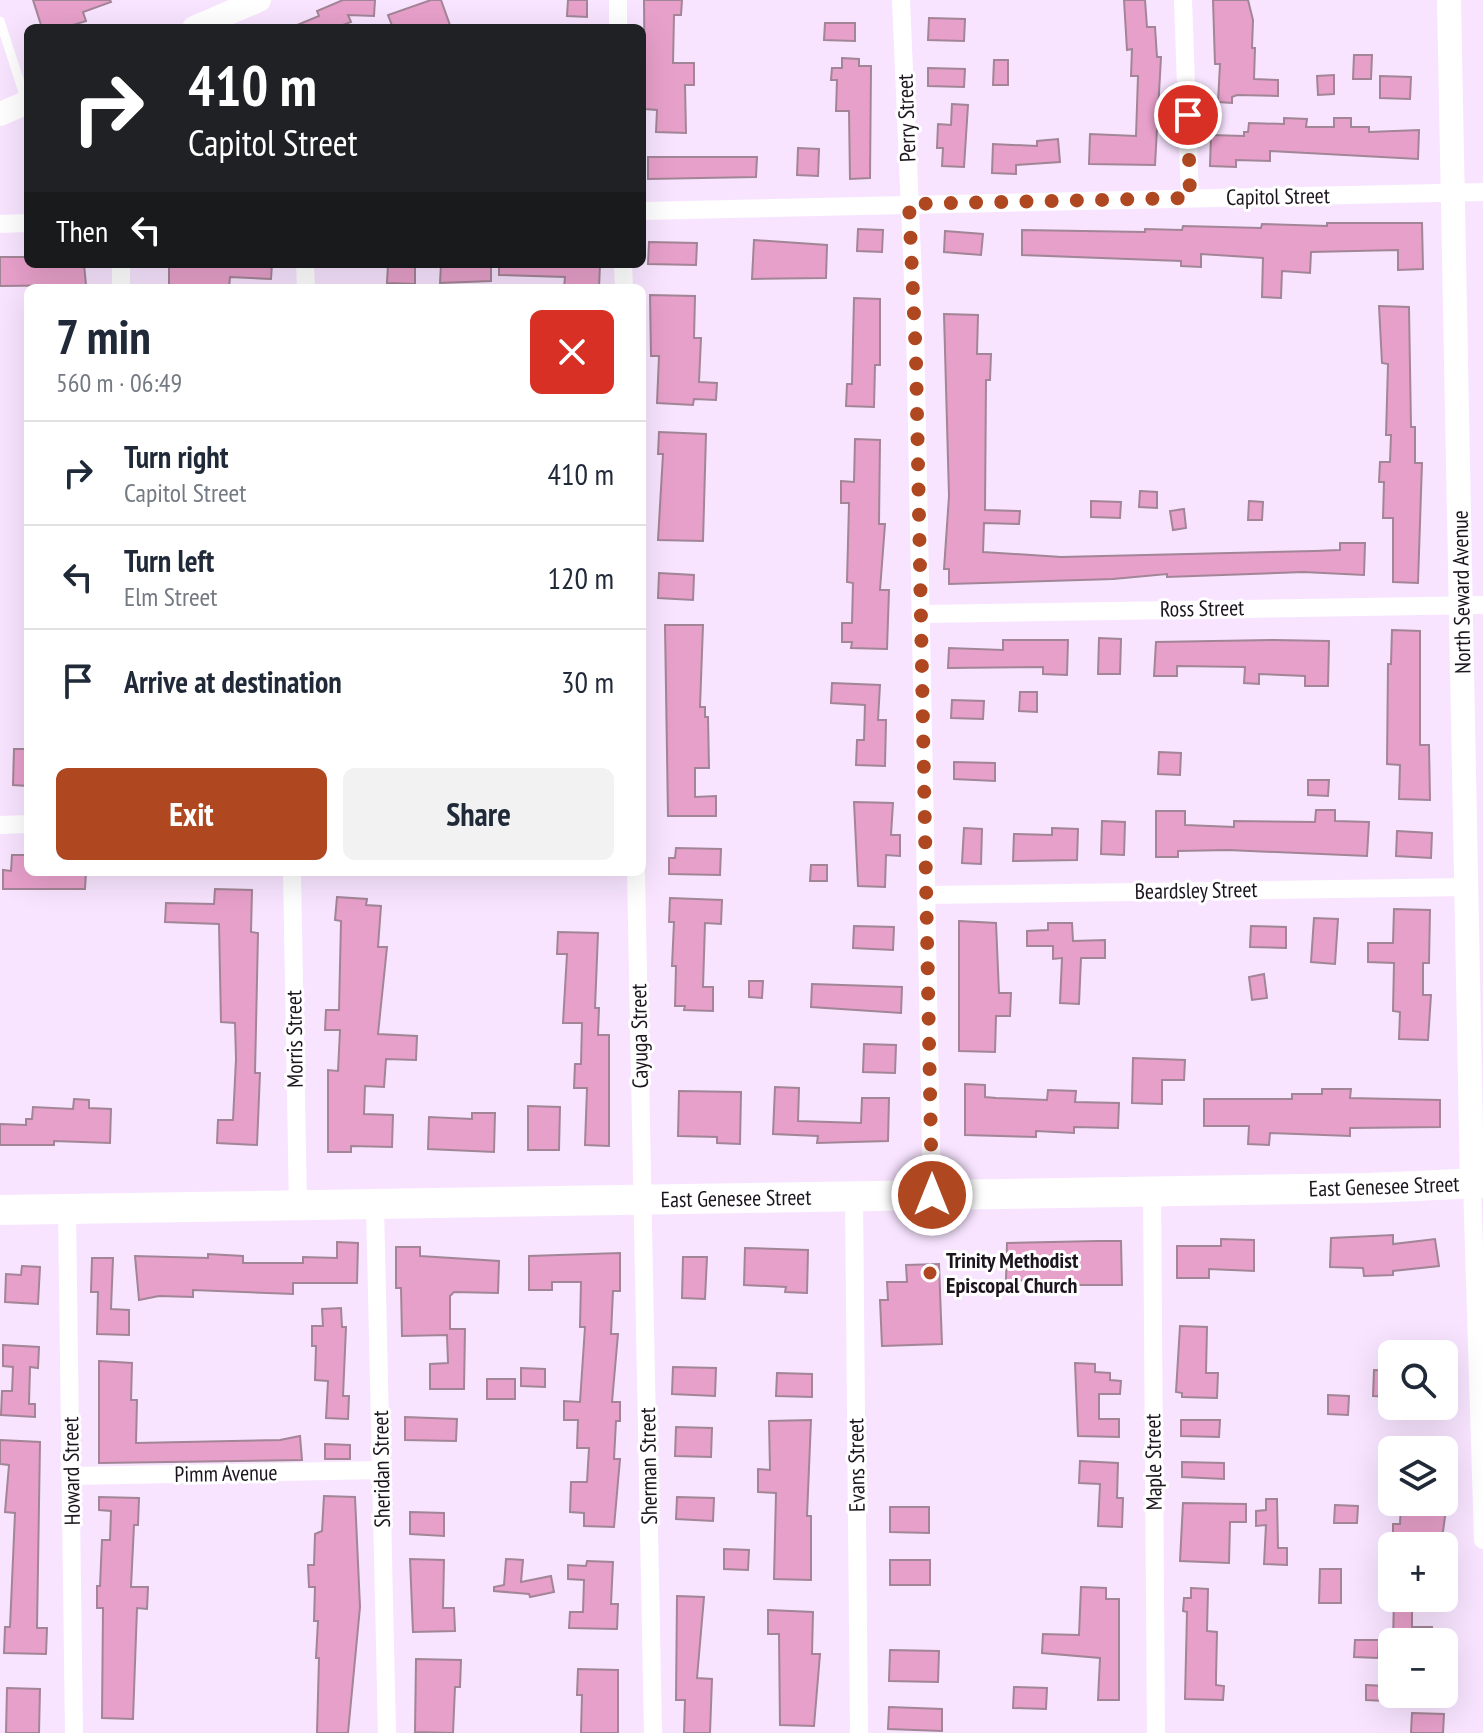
<!DOCTYPE html>
<html lang="en">
<head>
<meta charset="utf-8">
<style>
  body { margin:0; font-family:"PT Sans Narrow",sans-serif; background:#f2f2f3; color:#1f2937; height:100vh; display:flex; flex-direction:column; font-size:30px; white-space:nowrap }
  * { box-sizing:border-box; margin:0 }
  p { font-size:26px; color:#747a83 }
  .icon { flex:none; width:44px; height:44px; fill:none; stroke:currentColor; stroke-width:2; stroke-linecap:round; stroke-linejoin:round }
  .map { position:relative; flex:1; overflow:hidden }
  .details { position:absolute; left:24px; top:284px; width:622px; height:592px; display:flex; flex-direction:column; background:#fff; border-radius:12px; box-shadow:0 8px 32px #0002 }
  .details>* { flex:none }
  .guide { position:absolute; left:24px; top:24px; width:622px; height:244px; border-radius:12px; box-shadow:0 8px 32px #0002; background:#202124; color:#fff; overflow:hidden }
  .fabs { position:absolute; left:1378px; top:1340px; display:grid; gap:16px }
  .fabs a { display:grid; place-items:center; width:80px; height:80px; border-radius:12px; background:#fff; box-shadow:0 8px 32px #0002; font-size:40px }
  .pin { position:absolute; display:grid; place-items:center; width:68px; height:68px; color:#fff; margin:-34px; border:4px solid #fff; border-radius:50%; box-shadow:0 2px 8px #0007 }
  .me { position:absolute; width:88px; margin:-44px; rotate:0deg; stroke-linejoin:round; filter:drop-shadow(0 0 6px #0008) }
  .turn { display:flex; align-items:center; gap:28px; height:168px; padding:0 32px; font-size:36px }
  .turn .icon { width:104px; height:104px; stroke-width:2.5 }
  .turn b { display:block; font-size:56px; line-height:68px }
  .then { display:flex; align-items:center; height:76px; padding:0 32px; background:#0003; gap:16px; font-size:30px }
  .round { display:grid; place-items:center; flex:none; width:84px; height:84px; border-radius:12px; background:#f2f2f3 }
  .overview { display:flex; align-items:center; justify-content:space-between; height:136px; padding:0 32px }
  h1 { font-size:48px; font-weight:700; line-height:60px }
  .primary-button { display:flex; gap:16px; margin-top:auto; padding:16px 32px }
  .primary-button a { flex:1; height:92px; border-radius:12px; background:#af4821; color:#fff; font-size:32px; font-weight:700; line-height:92px; text-align:center }
  .primary-button a+a { background:#f2f2f3; color:#1f2937 }
  ul { padding:0; list-style:none }
  li { display:flex; align-items:center; gap:24px; height:104px; padding:0 32px; border-top:2px solid #e0e1e3 }
  li div { flex:1 }
  li b { display:block; font-size:30px }
  li em { font-style:normal }
  .map>svg:first-child { display:block }
</style>
</head>
<body>
<div class="map">
<svg width="1483" height="1733" viewBox="0 0 1483 1733">
  <rect width="100%" height="100%" fill="#f8e4ff"/>
  <!-- building -->
  <g fill="#e7a0ca" stroke="#a28596" stroke-width="2">
    <path d="M33,0h77l1,2 -28,10 3,9 -23,7h-21z"/>
    <path d="M343,0h32l-1,16 -26,-1 3,7 -16,6h-45l29,-12 -2,-5z"/>
    <path d="M431,0h10l10,28h-58l-5,-13z"/>
    <path d="M568,0h19v17l-20,-1z"/>
    <path d="M644,0h38l-1,15h-7l-1,48h21v22h-9l1,48 -30,-1 1,-22 -12,-1z"/>
    <path d="M1124,0h21l2,27h8l2,30h4l-6,108 -66,-1 1,-30 46,2 2,-60h-7l1,-27 -5,1z"/>
    <path d="M1213,0h35l5,20 -1,28h3l-1,31 24,1v16l-41,-1 -5,2v6l-14,-1 2,-38h-5z"/>
    <path d="M929,18l36,1 -1,22 -36,-1z"/>
    <path d="M825,23h30v18l-31,-1z"/>
    <path d="M1354,55h18l-1,24h-18z"/>
    <path d="M842,58l17,1v7h12l-1,112 -20,1 -1,-68h-13l1,-31h-6l1,-12h10z"/>
    <path d="M994,60h14v25h-15z"/>
    <path d="M928,68l37,1 -1,18 -36,-1z"/>
    <path d="M1334,75v19l-16,1 -1,-19z"/>
    <path d="M1380,76l31,1 -1,22 -30,-1z"/>
    <path d="M952,104l16,1 -4,62 -22,-1 1,-18h-6l1,-24 13,1z"/>
    <path d="M1284,118l23,1 -1,8h28v-9h17v9h18v5l50,-2 -1,29 -148,-8v10l-34,-1v7l-26,-1 1,-31 33,1v-4h4l1,-9 35,1z"/>
    <path d="M1058,139l2,23 -44,3v9l-24,-1 1,-29 44,2v-5z"/>
    <path d="M798,148l21,1 -1,27 -21,-1z"/>
    <path d="M648,157h109l-1,20 -108,2z"/>
    <path d="M1327,223h95l1,46 -25,1v-20l-87,2 -1,21 -28,-2 -1,27 -19,-1 1,-39 -62,-4v13l-20,-1v-5l-159,-6v-25l123,2v-3l37,1 1,-4 78,2 1,-4 65,2z"/>
    <path d="M858,229l25,1 -1,22 -25,-1z"/>
    <path d="M945,231l38,3 -2,21 -37,-3z"/>
    <path d="M754,240l73,5 -1,33 -74,1z"/>
    <path d="M649,242l48,1 -1,22 -48,-1z"/>
    <path d="M0,257h28v7h56l2,21 -86,1z"/>
    <path d="M169,264h103l-1,15 -41,-2 -1,11h-60z"/>
    <path d="M388,264h27v20l-28,-1z"/>
    <path d="M441,264h50v17l-51,2z"/>
    <path d="M499,264h101l-1,24h-35l1,-11 -66,-2z"/>
    <path d="M650,295l45,1 -1,42h7l-2,44 18,1 -1,17 -22,-1 -1,6 -36,-2 2,-47h-8z"/>
    <path d="M854,298l26,1v66h-5l-1,42 -28,-1 1,-22h5z"/>
    <path d="M1379,306l30,1 2,120h4v36h7l-4,120 -25,-1v-64h-10l1,-36h-5l1,-20h10l1,-27h-5l2,-71 -6,-1z"/>
    <path d="M944,314l34,1 -1,39h14l-1,26h-4l-1,130 35,1 -1,13 -35,-1 -1,29 78,5 254,-6 25,-1v-7h25l-1,32 -61,-3 -136,5v-3l-54,5 -164,5v-15h-5l5,-73z"/>
    <path d="M659,432l47,2 -3,107 -45,-1 5,-86h-5z"/>
    <path d="M855,439l25,1 -1,84h6l-5,66h9l-2,59 -36,-1 1,-6h-10v-19h10l1,-40 -6,-1 2,-79h-8v-22l13,1z"/>
    <path d="M1140,491l17,1v16l-18,-1z"/>
    <path d="M1091,501l30,1 -1,16 -29,-1z"/>
    <path d="M1249,501l14,1 -1,18h-14z"/>
    <path d="M1184,509l2,19 -13,2 -3,-19z"/>
    <path d="M659,573l35,2 -1,25 -35,-2z"/>
    <path d="M665,625h38l-3,82h5v10h3l1,51h-14v29l21,-1v20h-48z"/>
    <path d="M1392,630l28,1v114h9l1,55 -31,-1 1,-34 -13,-1 1,-100h3z"/>
    <path d="M1099,638l22,1 -1,35h-22z"/>
    <path d="M1003,640h65l-1,35 -24,-1v-7l-95,1 1,-20 54,2z"/>
    <path d="M1274,640l55,1 -1,45h-23v-10l-46,-2v10l-15,-1 1,-16 -68,-1v10h-23l2,-34z"/>
    <path d="M832,683l48,2 -2,35h8l-1,46 -29,-1 1,-25h7l1,-35 -34,-2z"/>
    <path d="M1020,692h17v20l-18,-1z"/>
    <path d="M952,700l32,1 -1,18 -32,-1z"/>
    <path d="M14,749h14v37l-15,-1z"/>
    <path d="M1159,752l22,1 -1,22 -22,-1z"/>
    <path d="M954,762l41,1v18l-41,-2z"/>
    <path d="M1308,780h21l-1,16 -20,-1z"/>
    <path d="M854,802l39,1 -2,32h9v21l-14,-1 -1,32 -27,-1z"/>
    <path d="M1316,810h19v11l34,1 -2,34 -139,-6 -50,1v6h-22v-46h29v14l49,2v-6l81,1z"/>
    <path d="M1102,821l23,1 -1,33 -23,-1z"/>
    <path d="M964,828l18,1 -1,35 -19,-1z"/>
    <path d="M1052,828l26,1 -1,31 -64,1 1,-27 38,1z"/>
    <path d="M1397,831l35,2 -1,25 -35,-2z"/>
    <path d="M676,848l45,1 -1,26 -51,-1v-16h6z"/>
    <path d="M12,855h16v17h58l-1,17h-82v-19l8,1z"/>
    <path d="M811,865h16v16h-17z"/>
    <path d="M215,889l37,1 -1,42 7,1 -3,140h5l-3,72 -40,-2 1,-23h15l3,-61 -1,-36 -14,-1 -2,-98 -54,-2 1,-19 48,1z"/>
    <path d="M337,897l30,2 -1,6 15,1 -3,41h9l-9,87 39,2 -1,24 -30,-1 -2,28 -19,-1 -1,28 29,1 -1,32 -41,-1v6h-23v-82l10,1 2,-41h-15l1,-20h13l2,-89 -6,-1z"/>
    <path d="M670,898l52,2 -1,24 -16,-1 -2,64h10v24l-29,-1 1,-4h-10l1,-40h-4l2,-44h-5z"/>
    <path d="M1394,909l36,1 -1,53h-6v32h8l-3,45 -29,-1 1,-27 -7,-1 1,-48 -26,-1v-19h25z"/>
    <path d="M1314,918l24,1 -3,45 -24,-2z"/>
    <path d="M959,921l37,2 3,70h12l-1,23h-14l-1,36 -36,-1z"/>
    <path d="M1048,923h24l1,18 32,-1v18h-24l-2,46 -19,-1 2,-45 -9,1v-13h-26v-15l21,-1z"/>
    <path d="M854,926l40,1 -1,23 -40,-2z"/>
    <path d="M1251,926l35,1v21l-36,-1z"/>
    <path d="M558,932l40,1 -3,75h4l-1,27h11v111l-24,-1 2,-57h-13l1,-24h6l1,-41h-19l4,-69h-10z"/>
    <path d="M1264,974l3,24 -15,2 -3,-23z"/>
    <path d="M749,981h14l-1,17 -13,-1z"/>
    <path d="M812,984l90,3 -1,26 -90,-6z"/>
    <path d="M864,1044l32,1 -1,28 -32,-1z"/>
    <path d="M1133,1058l52,2 -1,20h-22v24l-30,-1z"/>
    <path d="M965,1084l20,1v12l11,1 51,2 1,-10 28,1 -1,11 44,1 -1,25 -44,-1v6l-38,-2v6l-71,-2z"/>
    <path d="M775,1087l24,1 -1,33 63,2 1,-25h27l-1,43 -71,2 1,-7 -45,-2z"/>
    <path d="M1322,1089h29l-1,9 90,2v27l-90,1v8l-80,-3 -1,12 -21,-1 1,-18h-45v-27h88v-5h30z"/>
    <path d="M679,1091l62,1 -1,52 -23,-1v-6l-39,-1z"/>
    <path d="M74,1099l15,1v8l22,1 -1,34 -56,-2v4h-54v-21l26,1v-6h6l1,-12 40,2z"/>
    <path d="M528,1106l32,1 -1,43h-31z"/>
    <path d="M472,1113h23l-1,39 -66,-3 1,-32 43,2z"/>
    <path d="M1393,1235v9l42,-5 4,27 -46,5v4l-29,1 -1,-8 -33,-1 1,-29z"/>
    <path d="M1221,1239l33,1v31l-45,-2v9h-32v-32h44z"/>
    <path d="M1098,1241h23l1,44h-48v8l-23,-1v-11l-45,-1 1,-37z"/>
    <path d="M337,1242l21,1 -1,40h-64v11l-100,-4v7l-34,-1 -20,4 -4,-44 73,2v-4l35,2v7h60v-6l34,1z"/>
    <path d="M396,1247h24v9l79,5 -1,32 -44,-1 -4,4v33h15l-1,60h-34v-25l18,-1 -1,-28 -45,1 -1,-48h-5z"/>
    <path d="M745,1248l63,2 -1,43 -22,-1 1,-5 -42,-2z"/>
    <path d="M620,1253v38h-7l-2,43h7l-6,68h8v19h-4l-2,38h6l-6,68 -30,-1v-13l-14,-1 1,-30h16l2,-34h-12l1,-28h-14v-19l16,1 5,-75h-5l1,-45h-29v8h-23v-34z"/>
    <path d="M683,1257h24l-2,42 -23,-1z"/>
    <path d="M92,1258h21l-2,51 18,1v25l-32,-1 1,-42h-7z"/>
    <path d="M939,1264l3,80 -60,2 -2,-46h8l-1,-18h20l-1,-17z"/>
    <path d="M22,1266l18,1 -2,37 -33,-2 1,-28 15,1z"/>
    <path d="M341,1308l1,19h4l-3,69h6l-1,23 -22,-1 2,-37 -13,-1 1,-34h-4v-20h11l-1,-17z"/>
    <path d="M1180,1326l27,1 -1,46h12l-1,25 -35,-1v-4l-6,-1z"/>
    <path d="M3,1345l36,2 -1,21 -8,-1 -1,37h6v13l-34,-2 1,-24h10l1,-24 -10,-1z"/>
    <path d="M99,1361l33,2 -1,37h6l-1,43 144,-3 20,-4 2,24 -203,3z"/>
    <path d="M1075,1363l20,1v8l15,1v7l11,1 -1,13h-21v25h20v18l-41,-1z"/>
    <path d="M673,1367l43,1 -1,28 -43,-2z"/>
    <path d="M521,1368l24,1v18l-24,-1z"/>
    <path d="M1374,1370l18,1v26l-19,-1z"/>
    <path d="M777,1373l35,1v23l-36,-1z"/>
    <rect x="487" y="1379" width="28" height="20"/>
    <path d="M1328,1395l21,1 -1,19 -20,-1z"/>
    <path d="M405,1417l52,2 -1,22 -51,-1z"/>
    <path d="M811,1420l-4,96h4v64l-37,-1 2,-86 -18,-1v-23l12,1 -1,-49z"/>
    <path d="M1181,1420h39l-1,17 -38,-1z"/>
    <path d="M676,1427l36,1 -1,29 -36,-1z"/>
    <path d="M0,1440l40,2 -3,186h10l-1,26 -42,-1 1,-26h5l5,-114 -10,-1 4,-47 -9,-1z"/>
    <path d="M325,1444l25,1v14h-25z"/>
    <path d="M1080,1461l38,2 -1,35h6l-1,29 -24,-1 2,-42 -21,-1z"/>
    <path d="M1182,1462l42,1v16l-42,-2z"/>
    <path d="M324,1496l31,1 5,110 -12,126h-31l2,-75h-3l2,-37h-4l1,-34h-6l-1,-22h6l1,-31 7,-3z"/>
    <path d="M99,1497l40,1 -1,27h-4l-3,62h17l-1,22 -10,-1 -4,111 -31,-1 1,-110h-6v-22h3l2,-46h8l1,-29 -12,-1z"/>
    <path d="M677,1497l37,1 -1,23 -37,-2z"/>
    <path d="M1266,1499h11l1,49h9v17l-23,-1 2,-39 -10,1v-15l10,-1z"/>
    <path d="M1401,1502h46l-6,44 -48,-1v-21h7z"/>
    <path d="M1183,1503l63,1v18h-16l-1,41 -49,-2z"/>
    <path d="M1335,1505l23,1 -1,17h-23z"/>
    <path d="M890,1507h39v26l-39,-1z"/>
    <path d="M410,1512l34,1v23l-34,-2z"/>
    <path d="M724,1549l25,1 -1,20 -24,-1z"/>
    <path d="M410,1559l34,1 -1,48h11l1,23 -42,1z"/>
    <path d="M506,1559l17,1 -2,22 30,-6 3,16 -24,5 -1,-3 -35,-3v-4l10,-2z"/>
    <rect x="890" y="1560" width="40" height="25"/>
    <path d="M587,1561l26,1 -2,42h7l-1,25 -48,-1 1,-16h13l1,-32 -16,-1v-14l18,1z"/>
    <path d="M1320,1569h21v34h-22z"/>
    <path d="M1081,1587l25,1v11h13v101h-21l2,-42 -58,-5 1,-19 36,1z"/>
    <path d="M1191,1588l17,1 -1,42 10,1 -1,45v8l8,1 -1,14 -38,-1 2,-87 -4,-1 1,-13h7z"/>
    <path d="M677,1596l27,1 -7,81 15,1 -2,54h-26l1,-33h-9z"/>
    <path d="M1394,1598h18v29h20l-1,15h-38z"/>
    <path d="M768,1610l45,2 -1,42h8l-6,72 -34,-1 -1,-91h-11z"/>
    <path d="M1355,1640h24l-1,18 -24,-1z"/>
    <path d="M890,1650l49,1 -1,31 -49,-1z"/>
    <path d="M416,1659l45,1 -1,27h-5l-2,46 -38,-1z"/>
    <path d="M578,1669l40,1v63h-37l1,-38h-5z"/>
    <path d="M1366,1685l20,1 -1,15 -19,-1z"/>
    <path d="M1014,1687l33,1 -1,21 -33,-1z"/>
    <path d="M7,1688l33,1 -1,44h-33z"/>
    <path d="M889,1707l53,2v22l-54,-2z"/>
    <path d="M1412,1713l32,1 -1,19h-32z"/>
  </g>
  <g fill="none" stroke-linecap="round" stroke-linejoin="round">
    <!-- service -->
    <path stroke="#fff" stroke-width="9" d="M0,21l26,80"/>
    <!-- minor -->
    <g stroke="#fff" stroke-width="18">
      <path d="M618,0v28"/>
      <path d="M901,0l14,326 17,869"/>
      <path d="M1183,0l7,198"/>
      <path d="M642,211l841,-19"/>
      <path d="M0,224l28,-1"/>
      <path d="M121,264v24"/>
      <path d="M305,264l1,24"/>
      <path d="M623,264l1,24"/>
      <path d="M921,614l562,-9"/>
      <path d="M0,825l28,-1"/>
      <path d="M292,872l6,334"/>
      <path d="M636,872l17,861"/>
      <path d="M926,895l541,-8"/>
      <path d="M1472,1184l11,356"/>
      <path d="M1152,1190l4,543"/>
      <path d="M854,1197l5,536"/>
      <path d="M375,1205l12,528"/>
      <path d="M67,1210l7,523"/>
      <path d="M71,1476l310,-6"/>
    </g>
    <!-- tertiary -->
    <g stroke="#fff" stroke-width="24">
      <path d="M1449,0l23,1184"/>
      <path d="M194,28l65,-28"/>
      <path d="M0,114l28,-12"/>
    </g>
    <!-- trunk -->
    <path stroke="#fff" stroke-width="30" d="M0,1210l1370,-22 113,-5"/>
  </g>
  <g fill="none" stroke-linecap="round" stroke-linejoin="round">
    <!-- route -->
    <path stroke="#af4821" stroke-width="14" stroke-dasharray="0 25.2" d="M932,1195l-16,-837 -7,-154 281,-6 -2,-83"/>
  </g>
  <!-- markers -->
  <circle fill="#af4821" stroke="#fff" stroke-width="3" cx="930" cy="1273" r="8"/>
  <g text-anchor="middle" dominant-baseline="central" stroke-width="6" stroke-linejoin="round" paint-order="stroke">
    <!-- street labels -->
    <g font-size="22" fill="#1c151e" stroke="#fff">
      <text transform="translate(906 118) rotate(-92)">Perry Street</text>
      <text transform="translate(1278 196) rotate(-1)">Capitol Street</text>
      <text transform="translate(1461 592) rotate(-91)">North Seward Avenue</text>
      <text transform="translate(1202 608) rotate(-1)">Ross Street</text>
      <text transform="translate(1196 890) rotate(-1)">Beardsley Street</text>
      <text transform="translate(639 1036) rotate(-91)">Cayuga Street</text>
      <text transform="translate(294 1039) rotate(-91)">Morris Street</text>
      <text transform="translate(1384 1186) rotate(-2)">East Genesee Street</text>
      <text transform="translate(736 1198) rotate(-1)">East Genesee Street</text>
      <text transform="translate(1153 1462) rotate(-91)">Maple Street</text>
      <text transform="translate(856 1465) rotate(-91)">Evans Street</text>
      <text transform="translate(648 1466) rotate(-91)">Sherman Street</text>
      <text transform="translate(381 1469) rotate(-91)">Sheridan Street</text>
      <text transform="translate(71 1471) rotate(-91)">Howard Street</text>
      <text transform="translate(226 1473) rotate(-1)">Pimm Avenue</text>
    </g>
    <!-- poi labels -->
    <g font-size="22" font-weight="bold" fill="#1c151e" stroke="#fff" text-anchor="start">
      <text x="946" y="1260">Trinity Methodist<tspan x="946" dy="25">Episcopal Church</tspan></text>
    </g>
  </g>
</svg>
<div class="fabs">
<a><svg class="icon" aria-label="search" viewBox="0 0 24 24"><circle cx="10" cy="10" r="6"/><path d="M15 15l6 6"/></svg></a>
<a><svg class="icon" aria-label="layers" viewBox="0 0 24 24"><path d="M12 4l9 5-9 5-9-5zM3 14l9 5 9-5"/></svg></a>
<a>+</a>
<a>−</a>
</div>
<div class="pin" style="left:1188px;top:115px;background:#d93025"><svg class="icon" aria-label="arrive" viewBox="0 0 24 24"><path d="M6 21V4h12l-3 4 3 4H6"/></svg></div>
<svg class="me" style="left:932px;top:1195px" viewBox="-20 -20 40 40"><circle r="17" fill="#af4821" stroke="#fff" stroke-width="3"/><path d="M0-11L8 9 0 5-8 9z" fill="#fff"/></svg>
<div class="guide">
<div class="turn"><svg class="icon" aria-label="right" viewBox="0 0 24 24"><path d="M7 20v-9h11M14 6l5 5-5 5"/></svg><div><b>410 m</b>Capitol Street</div></div>
<div class="then">Then<svg class="icon" aria-label="left" viewBox="0 0 24 24"><path d="M17 20v-9H6M10 6l-5 5 5 5"/></svg></div>
</div>
<section class="details">
<div class="overview"><div><h1>7 min</h1><p>560 m · 06:49</p></div><a class="round" style="background:#d93025;color:#fff"><svg class="icon" aria-label="close" viewBox="0 0 24 24"><path d="M6 6l12 12M18 6L6 18"/></svg></a></div>
<ul>
<li><svg class="icon" aria-label="right" viewBox="0 0 24 24"><path d="M7 20v-9h11M14 6l5 5-5 5"/></svg><div><b>Turn right</b><p>Capitol Street</p></div><em>410 m</em></li>
<li><svg class="icon" aria-label="left" viewBox="0 0 24 24"><path d="M17 20v-9H6M10 6l-5 5 5 5"/></svg><div><b>Turn left</b><p>Elm Street</p></div><em>120 m</em></li>
<li><svg class="icon" aria-label="arrive" viewBox="0 0 24 24"><path d="M6 21V4h12l-3 4 3 4H6"/></svg><div><b>Arrive at destination</b></div><em>30 m</em></li>
</ul>
<div class="primary-button"><a>Exit</a><a>Share</a></div>
</section>
</div>
</body>
</html>
